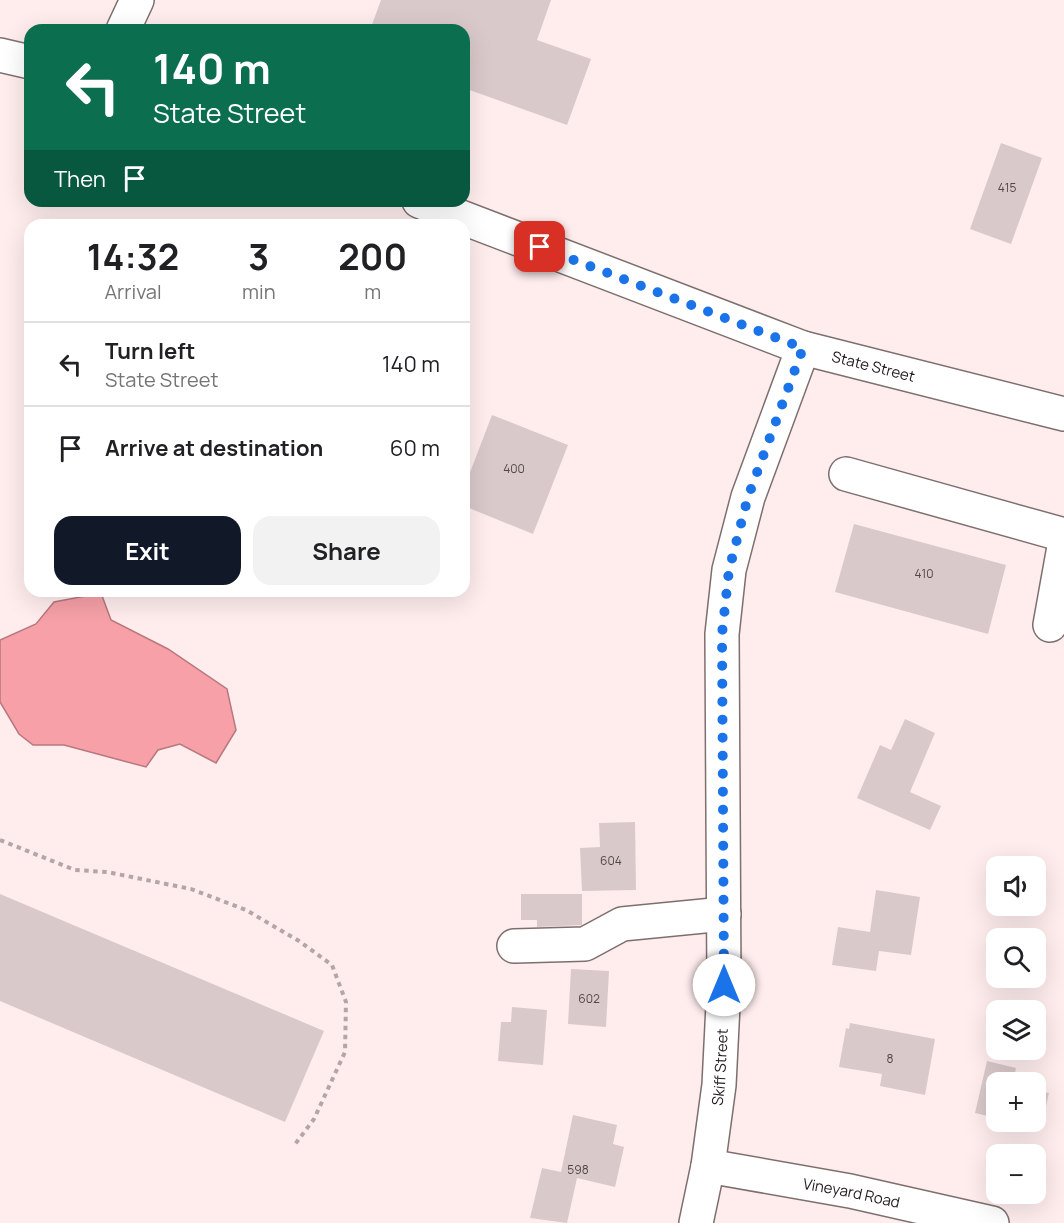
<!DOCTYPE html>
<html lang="en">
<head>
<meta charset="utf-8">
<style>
  body { margin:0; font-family:Manrope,sans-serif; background:#f2f2f2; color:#202124; height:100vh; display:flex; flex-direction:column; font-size:22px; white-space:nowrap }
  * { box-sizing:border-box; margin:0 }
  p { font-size:20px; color:#757577 }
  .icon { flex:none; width:33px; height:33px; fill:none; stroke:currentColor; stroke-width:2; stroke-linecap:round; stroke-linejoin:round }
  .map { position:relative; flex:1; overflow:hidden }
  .sheet { position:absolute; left:24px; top:219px; width:446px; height:378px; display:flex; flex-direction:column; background:#fff; border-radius:18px; box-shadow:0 6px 24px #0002 }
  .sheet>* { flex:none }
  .guide { position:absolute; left:24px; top:24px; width:446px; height:183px; border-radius:18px; box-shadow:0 6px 24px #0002; background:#0b6e4f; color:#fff; overflow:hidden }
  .buttons { position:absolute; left:986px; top:856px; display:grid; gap:12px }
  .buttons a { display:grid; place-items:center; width:60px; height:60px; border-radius:12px; background:#fff; box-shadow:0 6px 24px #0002; font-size:30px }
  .pin { position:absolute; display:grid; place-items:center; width:51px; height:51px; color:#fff; margin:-26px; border-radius:12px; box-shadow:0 3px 9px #0006 }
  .me { position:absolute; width:66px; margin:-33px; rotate:0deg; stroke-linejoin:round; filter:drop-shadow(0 0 4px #0008) }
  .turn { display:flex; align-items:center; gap:21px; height:126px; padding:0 30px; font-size:27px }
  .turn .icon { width:78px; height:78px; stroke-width:2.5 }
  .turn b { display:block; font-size:42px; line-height:51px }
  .then { display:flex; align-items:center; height:57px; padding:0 30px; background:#0003; gap:12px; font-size:22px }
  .eta { display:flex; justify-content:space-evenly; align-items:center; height:102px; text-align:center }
  .eta b { font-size:36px; font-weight:700; line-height:42px }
  .action { display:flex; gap:12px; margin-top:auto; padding:12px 30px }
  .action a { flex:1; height:69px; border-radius:18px; background:#111827; color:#fff; font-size:24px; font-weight:700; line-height:69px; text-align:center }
  .action a+a { background:#f2f2f2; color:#202124 }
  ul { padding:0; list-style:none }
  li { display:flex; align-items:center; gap:18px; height:84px; padding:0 30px; border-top:2px solid #e0e0e0 }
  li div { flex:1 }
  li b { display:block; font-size:22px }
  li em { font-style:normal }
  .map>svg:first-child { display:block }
</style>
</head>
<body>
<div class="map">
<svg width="1064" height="1223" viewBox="0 0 1064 1223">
  <rect width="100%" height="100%" fill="#ffedee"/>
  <!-- water -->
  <path fill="#f7a0a7" stroke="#b7787e" stroke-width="1.5" d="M101,593l10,27 57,29 59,40 9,41 -20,33 -36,-19 -22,6 -12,17 -82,-22h-31l-14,-11 -19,-32v-62l36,-16 18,-22z"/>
  <!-- building -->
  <g fill="#dac9ca">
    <path d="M381,0h170l-14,40 54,19 -24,66 -103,-37v-58h-94z"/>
    <path d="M1001,143l41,15 -31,86 -41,-15z"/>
    <path d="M492,415l76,30 -35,89 -69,-28v-18z"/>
    <path d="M854,524l152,41 -18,69 -153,-42z"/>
    <path d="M905,719l30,14 -25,59 31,14 -11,24 -73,-32 23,-53 11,5z"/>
    <path d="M635,822l1,68 -54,1 -2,-43 20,-1 -1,-24z"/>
    <path d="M876,890l44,7 -9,58 -32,-4 -3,20 -44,-6 6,-38 32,5z"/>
    <path d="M0,894l324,137 -39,91 -285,-121z"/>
    <path d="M521,894h61v31l-45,2v-7h-16z"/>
    <path d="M571,969l38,2 -3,56 -38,-3z"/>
    <path d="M512,1007l35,3 -4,55 -45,-4 3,-39h10z"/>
    <path d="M850,1023l85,16 -10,56 -45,-9 2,-12 -43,-7 7,-39 3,1z"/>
    <path d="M987,1061l29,7 -3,15h-17v35l-21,-5z"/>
    <path d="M1035,1090l14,3 -8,35 -26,-6h20z"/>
    <path d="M573,1115l44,10 -4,19 11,3 -9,40 -38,-9 -10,45 -37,-5 12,-50 19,4z"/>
  </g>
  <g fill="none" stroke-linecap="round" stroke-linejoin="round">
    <!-- minor casing -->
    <g stroke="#7e6f6f" stroke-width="36">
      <g id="minor">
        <path d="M123,30l14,-30"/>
        <path d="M846,474l218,61"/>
        <path d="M1050,625l14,-78"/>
        <path d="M514,946l71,-2 37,-20 102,-10"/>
        <path id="s1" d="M708,1166l142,25 142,32"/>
      </g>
    </g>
    <!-- major casing -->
    <g stroke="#7e6f6f" stroke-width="36">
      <g id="major">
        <path d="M0,55l30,7"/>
        <path id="s2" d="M419,201l384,147 261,66"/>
        <path id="s3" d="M696,1223l12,-57 11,-81 5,-100 -2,-351 7,-64 19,-73 55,-149"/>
      </g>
    </g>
    <!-- path -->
    <path stroke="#b4a6a7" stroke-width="4" stroke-dasharray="4.5 4.5" stroke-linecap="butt" d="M0,840l75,30 32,2 84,17 55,21 53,31 33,24 14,37 -1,50 -31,67 -21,28"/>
    <!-- minor -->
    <use href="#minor" stroke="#fff" stroke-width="33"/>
    <!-- major -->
    <use href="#major" stroke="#fff" stroke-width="33"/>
  </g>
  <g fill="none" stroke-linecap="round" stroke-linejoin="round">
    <!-- route -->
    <path stroke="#1a73e8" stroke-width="10" stroke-dasharray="0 18" d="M540,247l263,101 -55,149 -19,73 -7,64 2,351"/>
  </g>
  <g text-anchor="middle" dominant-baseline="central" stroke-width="4.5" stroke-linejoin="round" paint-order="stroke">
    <!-- number labels -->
    <g font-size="12" fill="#504748">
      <text x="1007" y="187">415</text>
      <text x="514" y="468">400</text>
      <text x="924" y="573">410</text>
      <text x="611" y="860">604</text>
      <text x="589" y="998">602</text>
      <text x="890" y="1058">8</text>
      <text x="578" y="1169">598</text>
    </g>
    <!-- street labels -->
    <g font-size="15" fill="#221c1d" stroke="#fff">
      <text stroke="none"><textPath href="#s2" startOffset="484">State Street</textPath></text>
      <text stroke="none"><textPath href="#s3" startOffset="158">Skiff Street</textPath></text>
      <text stroke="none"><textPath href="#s1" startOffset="146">Vineyard Road</textPath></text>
    </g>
  </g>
</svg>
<div class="buttons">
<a><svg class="icon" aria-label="sound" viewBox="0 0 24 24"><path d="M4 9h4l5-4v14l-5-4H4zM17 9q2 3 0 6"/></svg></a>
<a><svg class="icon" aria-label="search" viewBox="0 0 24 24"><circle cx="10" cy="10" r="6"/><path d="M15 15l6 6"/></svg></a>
<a><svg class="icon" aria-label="layers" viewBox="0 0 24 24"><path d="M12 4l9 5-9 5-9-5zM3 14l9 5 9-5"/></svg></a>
<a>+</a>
<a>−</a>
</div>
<div class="pin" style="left:540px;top:247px;background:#d93025"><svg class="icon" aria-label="arrive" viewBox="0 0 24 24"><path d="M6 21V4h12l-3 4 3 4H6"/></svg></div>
<svg class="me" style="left:724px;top:985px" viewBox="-20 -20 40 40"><circle r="19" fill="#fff"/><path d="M0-13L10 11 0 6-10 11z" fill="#1a73e8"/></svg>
<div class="guide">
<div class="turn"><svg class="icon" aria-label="left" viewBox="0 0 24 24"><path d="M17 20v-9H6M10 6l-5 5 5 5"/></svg><div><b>140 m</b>State Street</div></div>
<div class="then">Then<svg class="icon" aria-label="arrive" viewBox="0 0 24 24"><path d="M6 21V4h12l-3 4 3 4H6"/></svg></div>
</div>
<section class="sheet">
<div class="eta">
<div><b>14:32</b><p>Arrival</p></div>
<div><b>3</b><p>min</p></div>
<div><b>200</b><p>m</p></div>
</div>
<ul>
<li><svg class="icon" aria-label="left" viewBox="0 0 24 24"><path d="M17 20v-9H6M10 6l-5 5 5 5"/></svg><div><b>Turn left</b><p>State Street</p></div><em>140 m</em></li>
<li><svg class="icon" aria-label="arrive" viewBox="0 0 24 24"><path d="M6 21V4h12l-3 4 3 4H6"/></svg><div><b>Arrive at destination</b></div><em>60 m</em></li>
</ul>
<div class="action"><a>Exit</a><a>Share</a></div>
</section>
</div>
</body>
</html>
